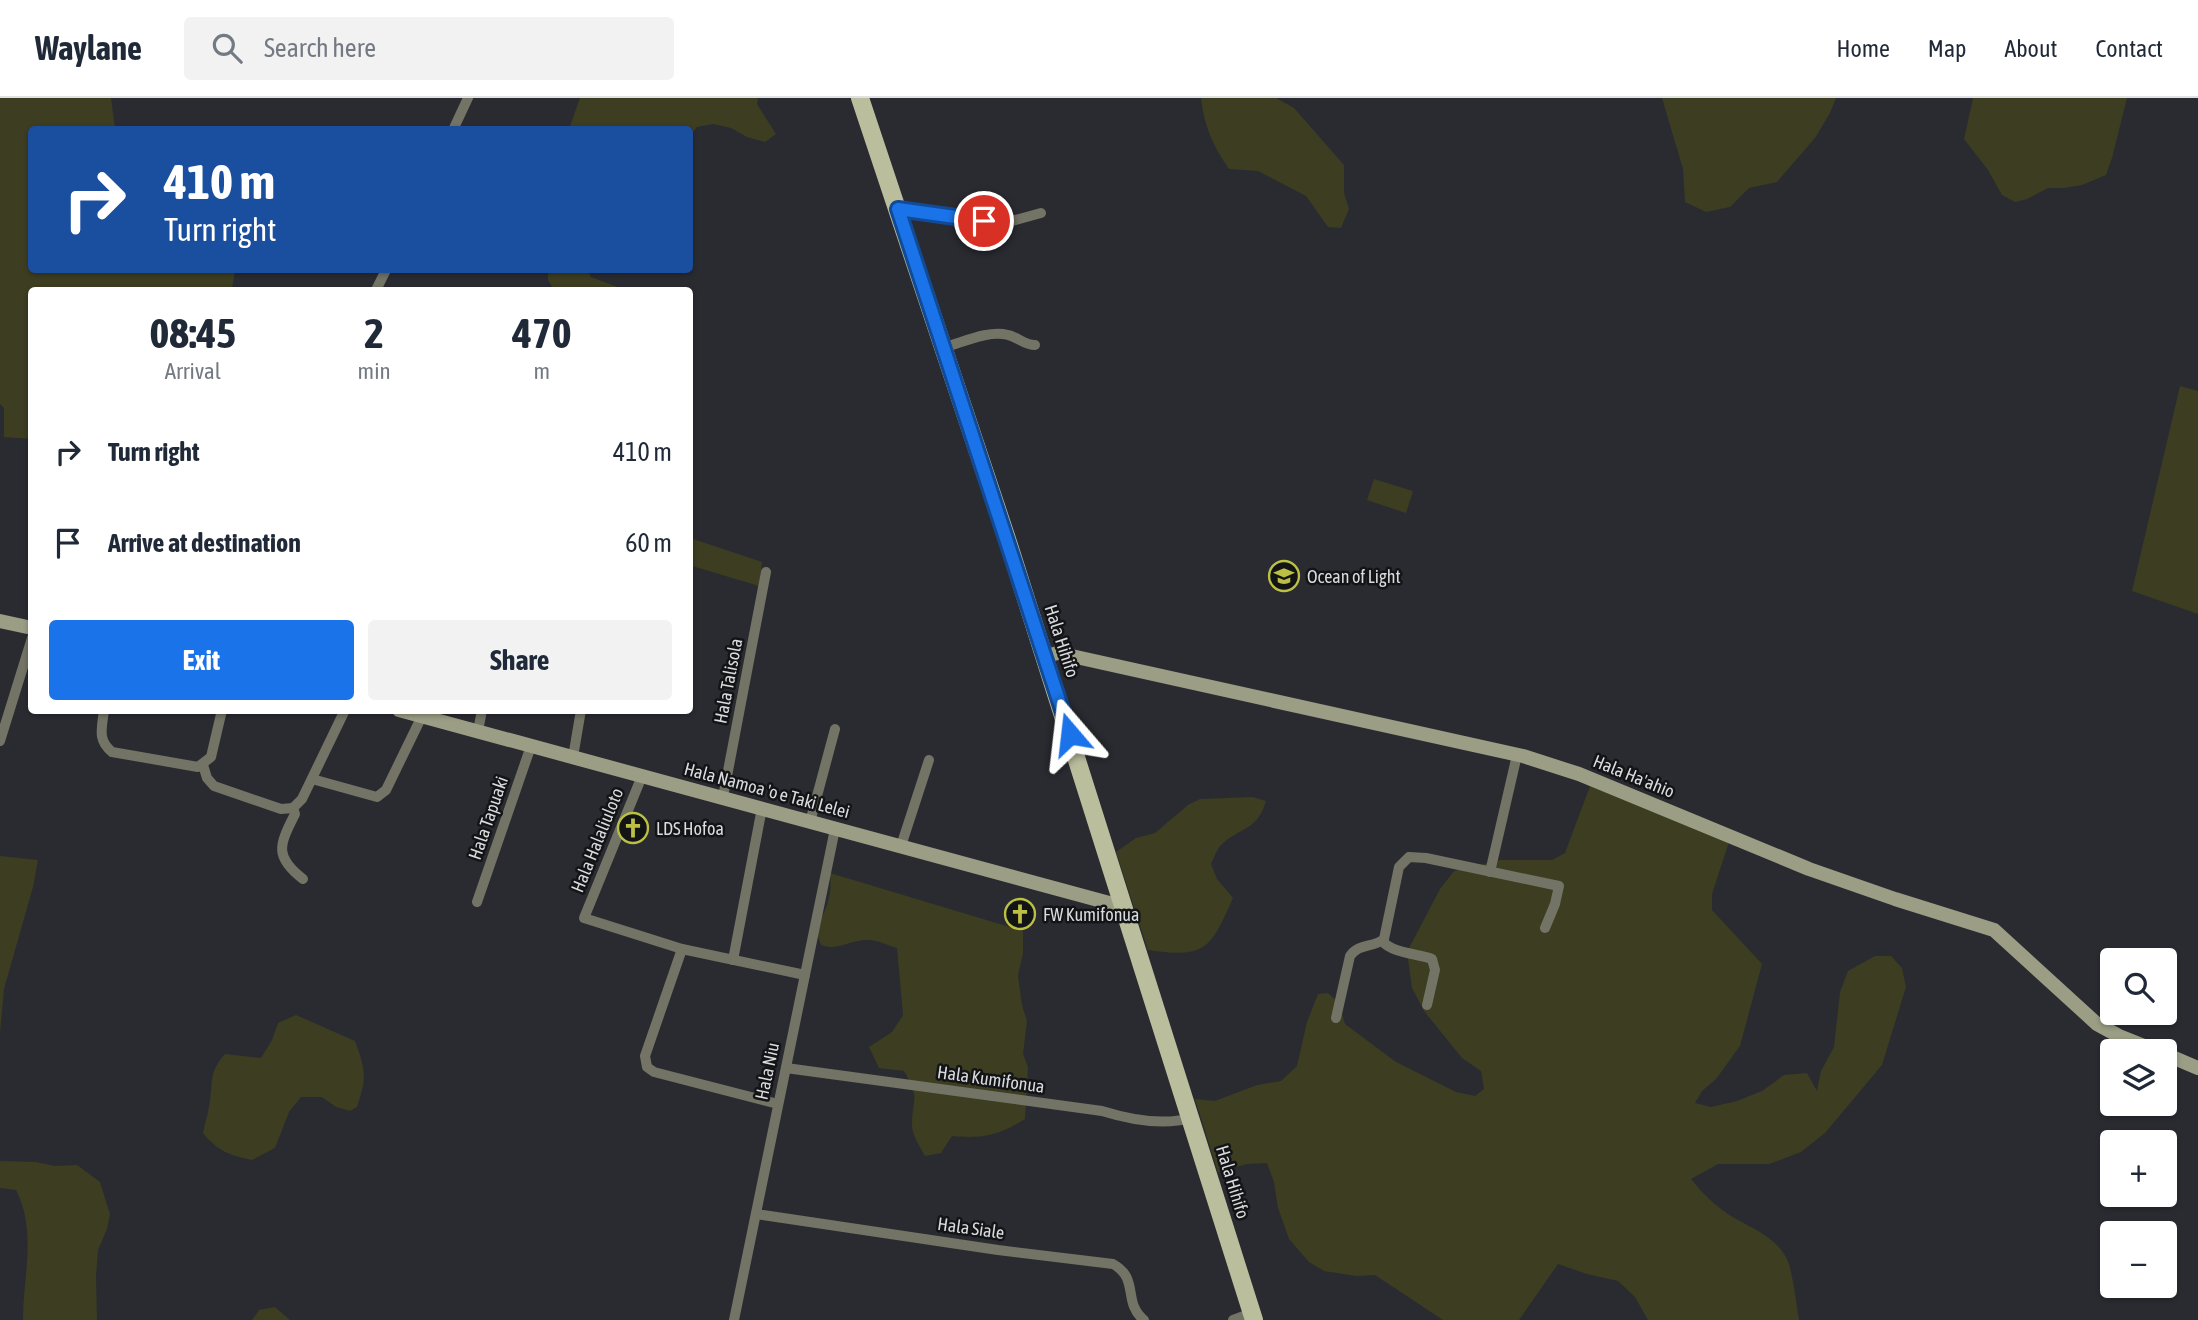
<!DOCTYPE html>
<html lang="en">
<head>
<meta charset="utf-8">
<style>
  body { margin:0; font-family:"Asap Condensed",sans-serif; background:#f2f2f3; color:#1f2937; height:100vh; display:flex; flex-direction:column; font-size:26px; white-space:nowrap }
  * { box-sizing:border-box; margin:0 }
  p { font-size:23px; color:#747a83 }
  .icon { flex:none; width:38px; height:38px; fill:none; stroke:currentColor; stroke-width:2; stroke-linecap:round; stroke-linejoin:round }
  .map { position:relative; flex:1; overflow:hidden }
  .drawer { position:absolute; left:28px; top:189px; width:665px; height:427px; display:flex; flex-direction:column; background:#fff; border-radius:7px; box-shadow:0 2px 5px #0004 }
  .drawer>* { flex:none }
  .banner { position:absolute; left:28px; top:28px; width:665px; height:147px; border-radius:7px; box-shadow:0 2px 5px #0004; background:#1a4fa0; color:#fff; overflow:hidden }
  .controls { position:absolute; left:2100px; top:850px; display:grid; gap:14px }
  .controls a { display:grid; place-items:center; width:77px; height:77px; border-radius:7px; background:#fff; box-shadow:0 2px 5px #0004; font-size:35px }
  .pin { position:absolute; display:grid; place-items:center; width:60px; height:60px; color:#fff; margin:-30px; border:4px solid #fff; border-radius:50%; box-shadow:0 2px 7px #0007 }
  .me { position:absolute; width:77px; margin:-38px; rotate:343deg; stroke-linejoin:round; filter:drop-shadow(0 0 5px #0008) }
  .turn { display:flex; align-items:center; gap:24px; height:147px; padding:0 21px; font-size:32px }
  .turn .icon { width:91px; height:91px; stroke-width:2.5 }
  .turn b { display:block; font-size:49px; line-height:60px }
  .eta { display:flex; justify-content:space-evenly; align-items:center; height:119px; text-align:center }
  .eta b { font-size:42px; font-weight:700; line-height:49px }
  .cta { display:flex; gap:14px; margin-top:auto; padding:14px 21px }
  .cta a { flex:1; height:80px; border-radius:7px; background:#1a73e8; color:#fff; font-size:28px; font-weight:700; line-height:80px; text-align:center }
  .cta a+a { background:#f2f2f3; color:#1f2937 }
  ul { padding:0; list-style:none }
  li { display:flex; align-items:center; gap:21px; height:91px; padding:0 21px }
  li div { flex:1 }
  li b { display:block; font-size:26px }
  li em { font-style:normal }
  header { display:flex; align-items:center; gap:42px; box-sizing:border-box; height:98px; padding:0 35px; background:#fff; border-bottom:2px solid #e0e1e3 }
  header strong { font-size:33px }
  nav { display:flex; gap:38px; margin-inline-start:auto; font-size:24px }
  .search { width:490px; height:63px; background:#f2f2f3; display:flex; align-items:center; gap:18px; box-sizing:border-box; padding:0 24px; border-radius:7px; color:#747a83; font-size:26px }
  .map>svg:first-child { display:block }
</style>
</head>
<body>
<header>
<strong>Waylane</strong>
<div class="search"><svg class="icon" aria-label="search" viewBox="0 0 24 24"><circle cx="10" cy="10" r="6"/><path d="M15 15l6 6"/></svg>Search here</div>
<nav><a>Home</a><a>Map</a><a>About</a><a>Contact</a></nav>
</header>
<div class="map">
<svg width="2198" height="1222" viewBox="0 0 2198 1222">
  <rect width="100%" height="100%" fill="#2a2b31"/>
  <!-- green -->
  <g fill="#3c3d21">
    <path d="M0,0h111l4,31 -83,1v140h203l-3,20h-200l-1,149 -27,-2v-29l-4,-4z"/>
    <path d="M580,0h178l-1,6 19,30 -11,8 -18,-5 -16,-9 -18,-4 -16,3 -7,9v-6l-121,-1z"/>
    <path d="M1201,0h75l18,10 50,57v28l5,16 -8,19 -13,-1 -22,-31 -48,-25 -29,-2c-16,-23 -25,-43 -28,-71z"/>
    <path d="M1662,0h174l-6,15 -15,25 -38,44 -28,6 -19,19 -24,5 -21,-10 -2,-33z"/>
    <path d="M1973,0h154l-15,60 -6,17 -24,10 -18,3h-16l-21,11 -12,3 -13,-7 -14,-25 -24,-31z"/>
    <path d="M548,172h39l4,7 35,13h-72l-6,-10z"/>
    <path d="M2180,288l18,5v223l-66,-23z"/>
    <path d="M1374,381l39,12 -7,22 -39,-13z"/>
    <path d="M690,440l72,24 -3,24 -67,-20 -2,-3z"/>
    <path d="M1590,688l139,56 -17,52v16l50,54 -22,82 -24,33 -14,12 -7,12 16,4 26,-6 25,-10 22,-16 23,-2 10,18 4,-20 13,-24 6,-55 8,-21 27,-15h16l11,12 4,19 -24,78 -57,68 -24,19 -32,12h-51l-27,15c9,11 18,21 30,30 20,16 51,23 65,48 7,13 10,47 13,63h-151l-13,-23 -17,-16 -31,-7 -29,-10 -39,56h-76l-68,-45 -19,1 -32,-5 -15,-9 -20,-23 -11,-31 -4,-26 -7,-19 -20,1 -29,8 -23,-73 20,2 42,-16 24,-4 16,-15 10,-44 11,-28 10,-1 11,10 6,21 51,38 60,30 19,4 9,-7 -3,-18 -19,-13 -38,-47 -12,-23 -5,-36 33,-63 14,-18 47,-11h51l13,-7z"/>
    <path d="M1253,699l13,4c-9,30 -24,25 -44,43 -5,4 -8,14 -11,20l6,15 16,19c-22,50 -27,61 -85,52l-32,-98 20,-14 19,-5 33,-28 12,-6z"/>
    <path d="M0,758l38,4 -5,27 -29,102 -4,44z"/>
    <path d="M830,775l193,58v22l-5,23 4,29 5,16 -4,33 5,13 -3,52c-26,16 -42,20 -73,17l-11,17 -16,3c-5,-9 -13,-21 -13,-31 0,-28 9,-25 -8,-54l-25,-3 -10,-21 23,-15 11,-17 -6,-67c-10,-3 -21,-9 -32,-8 -17,1 -28,11 -44,5 -9,-18 2,-26 7,-43 3,-10 3,-18 2,-29z"/>
    <path d="M296,917l59,26c11,30 12,36 2,66l-7,4 -14,-4 -14,-10h-21l-12,15 -14,36 -23,12c-23,-5 -33,-8 -49,-27 2,-11 6,-22 7,-33 3,-20 -1,-28 15,-46l36,4 11,-18 6,-17z"/>
    <path d="M0,1063l36,1 19,4 22,-1 23,17 10,32 -3,15 -9,21 -2,26 1,44h-74c0,-44 14,-89 -7,-130l-16,-2z"/>
    <path d="M275,1209l15,13h-38l7,-10z"/>
  </g>
  <g fill="none" stroke-linecap="round" stroke-linejoin="round">
    <!-- street -->
    <g stroke="#737465" stroke-width="10">
      <path d="M453,32l15,-32"/>
      <path d="M898,111l97,13h13l33,-9"/>
      <path d="M376,192l10,-20"/>
      <path d="M945,249c19,-5 43,-17 63,-12 10,2 16,10 27,10"/>
      <path d="M104,612c-2,18 -7,30 8,42l86,15 13,-10 11,-47"/>
      <path d="M478,633l4,-21"/>
      <path d="M0,643l32,-103"/>
      <path d="M573,659l8,-47"/>
      <path d="M203,667l4,13 7,8 67,23 12,-1"/>
      <path d="M642,678l-58,142 98,31"/>
      <path d="M312,681l65,18 9,-7 36,-74"/>
      <path d="M723,699l43,-225"/>
      <path d="M293,710l9,-9 43,-89"/>
      <path d="M293,710l2,6c-15,30 -22,42 8,65"/>
      <path d="M810,724l25,-93"/>
      <path d="M901,748l28,-86"/>
      <path d="M1490,774l27,-117"/>
      <path d="M477,804l54,-156"/>
      <path d="M1382,843c12,13 34,12 50,18l3,11 -8,35"/>
      <path d="M733,862l29,-152"/>
      <path d="M1336,920l14,-62c9,-13 23,-8 34,-17l15,-72 10,-10 17,1 133,28 -4,18 -10,24"/>
      <path d="M786,970l316,43c29,9 60,15 89,7"/>
      <path d="M778,1006l-124,-32 -7,-5 -2,-11 37,-107 123,26"/>
      <path d="M756,1116l242,36 115,14c27,15 9,38 31,56"/>
      <path d="M734,1222l101,-491"/>
      <path d="M1233,1222l19,-7"/>
    </g>
    <!-- secondary -->
    <g stroke="#9b9e85" stroke-width="14">
      <path d="M0,523l32,7"/>
      <path d="M1045,558l13,-3 465,103 56,18 230,95 86,30 99,31 103,94 22,12 40,16"/>
      <path d="M399,612l725,197"/>
      <path d="M2165,956l33,14"/>
    </g>
    <!-- primary -->
    <path stroke="#bbbe9d" stroke-width="18" d="M860,0l147,441 247,781"/>
  </g>
  <g fill="none" stroke-linecap="round" stroke-linejoin="round">
    <!-- route casing -->
    <g stroke="#114b97" stroke-width="18">
      <path id="route" d="M984,123l-86,-12 172,525"/>
    </g>
    <!-- route -->
    <use href="#route" stroke="#1a73e8" stroke-width="12"/>
  </g>
  <!-- icons -->
  <defs>
    <g id="school-ring" transform="scale(1.575)"><circle r="9.5" fill="#131416" stroke="#bbc044" stroke-width="1.5"/><path d="M0-5L7-2L0 1L-7-2ZM-4 1L0 2.5L4 1V4Q0 6-4 4Z" fill="#bbc044"/></g>
    <g id="church-ring" transform="scale(1.575)"><circle r="9.5" fill="#131416" stroke="#bbc044" stroke-width="1.5"/><path d="M-1.2-6h2.4v3.5h3.3v2.4h-3.3V6h-2.4V-.1h-3.3v-2.4h3.3Z" fill="#bbc044"/></g>
  </defs>
  <g fill-rule="evenodd">
    <use href="#school-ring" x="1284" y="478"/>
    <use href="#church-ring" x="633" y="730"/>
    <use href="#church-ring" x="1020" y="816"/>
  </g>
  <g text-anchor="middle" dominant-baseline="central" stroke-width="5" stroke-linejoin="round" paint-order="stroke">
    <!-- poi labels -->
    <g font-size="18" fill="#dadbdf" stroke="#131416" text-anchor="start">
      <text x="1307" y="478">Ocean of Light</text>
      <text x="656" y="730">LDS Hofoa</text>
      <text x="1043" y="816">FW Kumifonua</text>
    </g>
    <!-- street labels -->
    <g font-size="18" fill="#dadbdf" stroke="#131416">
      <text transform="translate(1062 543) rotate(72)">Hala Hihifo</text>
      <text transform="translate(728 583) rotate(-79)">Hala Talisola</text>
      <text transform="translate(1634 678) rotate(22)">Hala Ha'ahio</text>
      <text transform="translate(767 692) rotate(15)">Hala Namoa 'o e Taki Lelei</text>
      <text transform="translate(488 720) rotate(-71)">Hala Tapuaki</text>
      <text transform="translate(597 742) rotate(-68)">Hala Halaliuloto</text>
      <text transform="translate(767 973) rotate(-78)">Hala Niu</text>
      <text transform="translate(991 981) rotate(8)">Hala Kumifonua</text>
      <text transform="translate(1233 1084) rotate(73)">Hala Hihifo</text>
      <text transform="translate(971 1130) rotate(8)">Hala Siale</text>
    </g>
  </g>
</svg>
<div class="controls">
<a><svg class="icon" aria-label="search" viewBox="0 0 24 24"><circle cx="10" cy="10" r="6"/><path d="M15 15l6 6"/></svg></a>
<a><svg class="icon" aria-label="layers" viewBox="0 0 24 24"><path d="M12 4l9 5-9 5-9-5zM3 14l9 5 9-5"/></svg></a>
<a>+</a>
<a>−</a>
</div>
<div class="pin" style="left:984px;top:123px;background:#d93025"><svg class="icon" aria-label="arrive" viewBox="0 0 24 24"><path d="M6 21V4h12l-3 4 3 4H6"/></svg></div>
<svg class="me" style="left:1070px;top:636px" viewBox="-20 -20 40 40"><path d="M0-17L14 15 0 8-14 15z" fill="#1a73e8" stroke="#fff" stroke-width="4"/></svg>
<div class="banner">
<div class="turn"><svg class="icon" aria-label="right" viewBox="0 0 24 24"><path d="M7 20v-9h11M14 6l5 5-5 5"/></svg><div><b>410 m</b>Turn right</div></div>
</div>
<section class="drawer">
<div class="eta">
<div><b>08:45</b><p>Arrival</p></div>
<div><b>2</b><p>min</p></div>
<div><b>470</b><p>m</p></div>
</div>
<ul>
<li><svg class="icon" aria-label="right" viewBox="0 0 24 24"><path d="M7 20v-9h11M14 6l5 5-5 5"/></svg><div><b>Turn right</b></div><em>410 m</em></li>
<li><svg class="icon" aria-label="arrive" viewBox="0 0 24 24"><path d="M6 21V4h12l-3 4 3 4H6"/></svg><div><b>Arrive at destination</b></div><em>60 m</em></li>
</ul>
<div class="cta"><a>Exit</a><a>Share</a></div>
</section>
</div>
</body>
</html>
